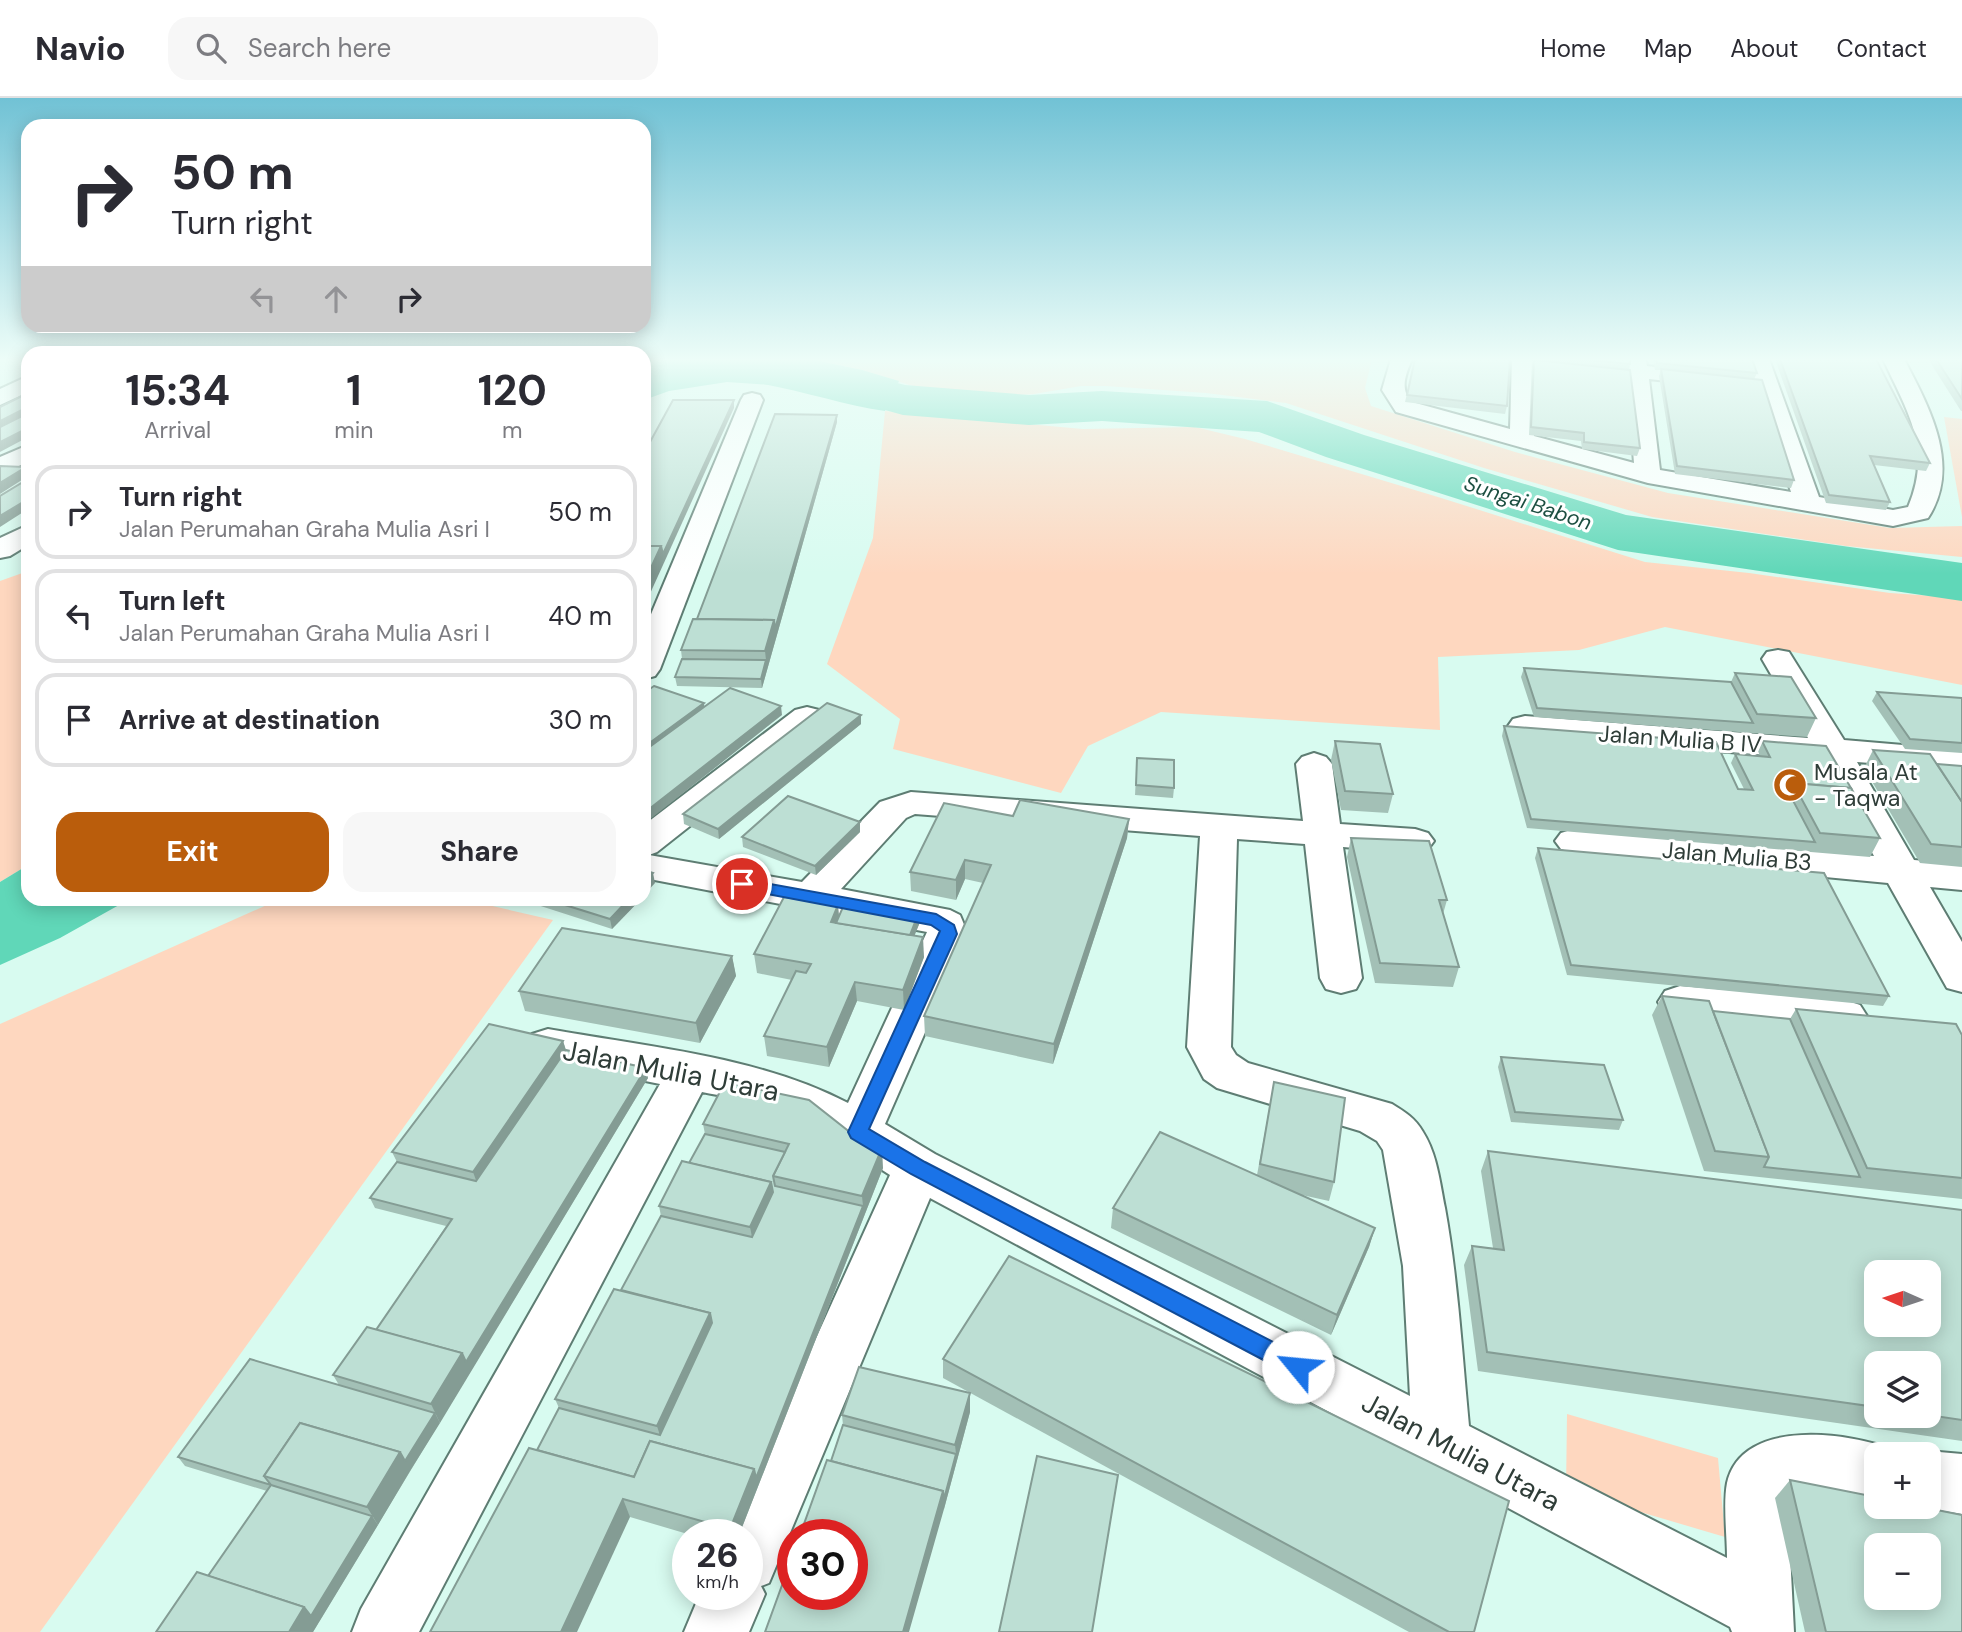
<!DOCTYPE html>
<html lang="en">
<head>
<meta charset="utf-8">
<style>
  body { margin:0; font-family:"DM Sans",sans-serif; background:#f7f7f7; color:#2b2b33; height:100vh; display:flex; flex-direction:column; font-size:26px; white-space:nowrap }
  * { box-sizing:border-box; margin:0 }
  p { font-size:23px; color:#7c7c81 }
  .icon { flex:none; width:38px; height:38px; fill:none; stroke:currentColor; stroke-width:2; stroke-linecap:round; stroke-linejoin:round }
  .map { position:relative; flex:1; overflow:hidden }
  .panel { position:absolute; left:21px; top:248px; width:630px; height:560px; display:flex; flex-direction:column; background:#fff; border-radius:21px; box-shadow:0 4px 18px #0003 }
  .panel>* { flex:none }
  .hud { position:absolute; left:21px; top:21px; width:630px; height:214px; border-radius:21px; box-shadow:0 4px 18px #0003; background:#fff; color:#2b2b33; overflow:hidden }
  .needle { width:46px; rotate:273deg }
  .tools { position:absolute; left:1864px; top:1162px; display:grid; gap:14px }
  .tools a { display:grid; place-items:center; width:77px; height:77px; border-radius:14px; background:#fff; box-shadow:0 4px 18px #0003; font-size:35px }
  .speed { position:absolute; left:672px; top:1421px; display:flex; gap:14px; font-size:35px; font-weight:700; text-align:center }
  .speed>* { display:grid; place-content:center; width:91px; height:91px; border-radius:50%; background:#fff; box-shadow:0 4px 18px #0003; line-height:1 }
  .speed small { font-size:18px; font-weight:400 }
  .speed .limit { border:10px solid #d22; background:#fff; color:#111 }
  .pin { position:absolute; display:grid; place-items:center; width:60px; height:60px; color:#fff; margin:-30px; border:4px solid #fff; border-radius:50%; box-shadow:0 2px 7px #0007 }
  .me { position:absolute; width:77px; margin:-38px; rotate:298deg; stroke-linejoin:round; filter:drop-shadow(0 0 5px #0008) }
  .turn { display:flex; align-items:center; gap:24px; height:147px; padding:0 35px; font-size:32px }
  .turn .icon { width:91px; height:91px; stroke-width:2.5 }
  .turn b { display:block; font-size:49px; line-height:60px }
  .lanes { display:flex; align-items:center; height:66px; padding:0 35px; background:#0003; justify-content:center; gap:35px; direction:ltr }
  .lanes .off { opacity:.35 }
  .eta { display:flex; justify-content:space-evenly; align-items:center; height:119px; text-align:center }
  .eta b { font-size:42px; font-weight:700; line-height:49px }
  .action { display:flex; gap:14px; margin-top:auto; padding:14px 35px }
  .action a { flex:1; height:80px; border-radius:21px; background:#ba5d0c; color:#fff; font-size:28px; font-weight:700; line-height:80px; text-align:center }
  .action a+a { background:#f7f7f7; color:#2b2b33 }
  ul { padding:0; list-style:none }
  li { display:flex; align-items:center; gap:21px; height:94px; margin:0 14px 10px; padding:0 21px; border:4px solid #e1e1e2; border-radius:21px }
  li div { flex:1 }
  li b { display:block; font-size:26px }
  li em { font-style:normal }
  header { display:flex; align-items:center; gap:42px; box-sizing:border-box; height:98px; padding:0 35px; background:#fff; border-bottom:2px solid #e1e1e2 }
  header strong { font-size:33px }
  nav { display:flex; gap:38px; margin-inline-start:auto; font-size:24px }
  .search { width:490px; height:63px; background:#f7f7f7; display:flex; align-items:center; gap:18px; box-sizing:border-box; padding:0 24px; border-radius:21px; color:#7c7c81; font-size:26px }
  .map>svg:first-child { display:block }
</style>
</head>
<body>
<header>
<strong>Navio</strong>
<div class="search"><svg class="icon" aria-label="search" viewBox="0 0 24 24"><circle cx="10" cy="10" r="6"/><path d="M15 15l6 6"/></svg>Search here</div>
<nav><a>Home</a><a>Map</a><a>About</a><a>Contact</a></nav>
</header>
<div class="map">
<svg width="1962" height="1534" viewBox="0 0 1962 1534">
  <rect width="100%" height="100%" fill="#d8fbf0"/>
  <!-- green -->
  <g fill="#fed7bf">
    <path d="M809,261h563l-7,29 6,18 144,46 153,41 222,35 72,-2v31l-116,-11 -194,-29 -168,-49 -198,-65 -80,-10 -100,-7h-25l-47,8 -53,4 -62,-10 -57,-18z"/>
    <path d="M885,313l198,18 112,-2 50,12 193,58 207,65 104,11 141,20 72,5v87l-297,-58 -86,23 -141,7 2,73 -279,-18 -73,34 -27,47 -168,-44 7,-30 -73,-55 46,-126z"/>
    <path d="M1944,319l18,2v98z"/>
    <path d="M28,473v294l-28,17v-301z"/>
    <path d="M278,802h188l87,20 -513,712h-40v-608z"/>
    <path d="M1567,1316l151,44 7,79 -159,-47z"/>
  </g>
  <!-- water -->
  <g fill="#60d7b8">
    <path d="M809,261l53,11 37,11 -14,30c-65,-9 -149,-46 -212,-27 -10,3 -20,10 -29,14v-38l2,-1z"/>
    <path d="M28,767v35h100l-68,38 -60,27v-83z"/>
  </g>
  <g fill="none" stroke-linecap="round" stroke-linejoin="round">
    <!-- river -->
    <path fill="#60d7b8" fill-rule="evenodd" d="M689,261h116l100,26 124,10 73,-4 165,10 97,34 262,80 336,48v38l-344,-51 -292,-93 -67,-25 -157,-11 -73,4 -126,-10 -101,-28 -75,-5 -58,9 -25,9v-34z"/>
    <!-- street casing -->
    <g stroke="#5e7d73" stroke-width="4">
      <g id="street">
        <path d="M1391,261h21c-6,15 -13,30 0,43l98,27 2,-70h33l46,5 3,5 -3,5 -8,1 -50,-5 1,66 100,27 -8,-104h20l1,7 73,8 3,5 -3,5 -8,2 -63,-7 11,91 131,22 -43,-133h21l50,138 74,13 15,-3c25,-58 -1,-96 -25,-148h21c25,48 58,107 24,159l-35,8 -245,-43 -252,-71 -14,-22z"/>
        <path d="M28,278v16l-28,13v-16z"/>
        <path d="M752,295l8,2 3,5 -103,269 -5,7 -11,3v-48l97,-231 3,-5z"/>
        <path d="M28,347v17l-28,12v-17z"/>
        <path d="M28,427v20l-18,11 -10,2v-20z"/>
        <path d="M1778,552l11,2 55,88 118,10v20l-105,-8 57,98 48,4v26l-32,-3 32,55v50l-15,-4 -59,-105 -314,-30 -13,-4 -6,-8 6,-8 13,-4 300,27 -54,-97 -295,-23 -12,-3 -5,-7 5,-7 12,-3 283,22 -46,-79 5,-7z"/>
        <path d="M807,609l12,3 5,7 -5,7 -162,128 -8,3 153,27 78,-80 31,-10 392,29 -7,-57 6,-7 12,-4 12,4 6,7 8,60 75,5 13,4 6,8 -6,8 -13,4 -72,-6 19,131 -6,11 -15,4 -15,-4 -6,-11 -15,-134 -68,-5 -6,208 5,8 12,8 144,41c13,8 23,14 31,28 14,22 17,51 22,76 13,72 17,145 24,218l258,132c0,-22 -4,-55 0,-75 15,-67 125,-50 170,-32l1,3h-22v47l-47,-7h-42l7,138h-62l-2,-5 -800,-429 -161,385 -8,3 4,8 -16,38h-65l16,-38h47v-59h-20l163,-360c-41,-26 -82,-55 -129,-71 -19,-6 -40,-8 -59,-12l-283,540h-67l9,-23 299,-525 -128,-26 -6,-12 6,-12 16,-5c99,18 210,27 300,74l79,-171 -283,-54v-53l151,-115zM915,716l285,22 -13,211 17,32 13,9 143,43 17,10 6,9 20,116 7,130 -475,-242 -50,-30 83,-190 -8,-19 -10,-5 -109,-21 65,-71z"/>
        <path d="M1680,888l165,14 15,5 7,11 -7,11 -15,5 -165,-14 -15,-5 -7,-11 7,-11z"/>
        <path d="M1928,1353l34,3v60l-41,-7h7v-53h-9z"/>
      </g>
    </g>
    <!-- street -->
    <use href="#street" fill="#fff" fill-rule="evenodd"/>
  </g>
  <!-- wall -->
  <g fill="#a3c0b6" fill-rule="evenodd">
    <path d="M1415,261l92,47 -2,8 -100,-12z"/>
    <path d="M1532,261h98v5l-1,6 11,78 -3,8 -55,-7 -1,-8 -52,-6z"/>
    <path d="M1653,261h99l5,14 -3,6 40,101 -3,8 -116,-14 -16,-98 2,-6h-6z"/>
    <path d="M1775,261h101l54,104 -4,8 -52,-6 16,37 -4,8 -60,-7z"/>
    <path d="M1928,261h34v52h-1z"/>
    <path d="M837,317v7l-75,266 -85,-2 -2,-9 7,-18 -1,-9 16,-31z"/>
    <path d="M1524,570l207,14 4,-9 81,45 -9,19 -273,-20 -13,-40z"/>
    <path d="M1877,594l85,6v55l-57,-4 -33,-48z"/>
    <path d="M861,617v9l-142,115 -35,-15 -1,-10z"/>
    <path d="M1504,628l234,63h6l-13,-26 4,-9 25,2 -2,-5 4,-10 118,97 -10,19 -343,-29 -25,-92z"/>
    <path d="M1335,643l58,53 -5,19 -47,-3 -10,-50z"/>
    <path d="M1873,652l64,14 25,2v101l-42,-4 -56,-95z"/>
    <path d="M1137,660l37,30 -1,10 -38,-3z"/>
    <path d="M1013,718l116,3 -2,19 -74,226 -128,-28 -1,-20 59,-133 -18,-4 -9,21 -45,-9 -1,-19z"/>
    <path d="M860,734l-44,43 -73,-28 -1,-10z"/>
    <path d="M1351,740l96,62 -4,14 16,53 -6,20 -78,-4 -28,-126z"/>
    <path d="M1538,750l351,148 -6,10 -316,-31 -32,-117z"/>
    <path d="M522,802h118l-28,29z"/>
    <path d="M839,817l81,7 -6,14 10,21 -20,53 -47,-9 -28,66 -62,-11 -3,-20 28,-56 -35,-7 -3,-19z"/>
    <path d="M732,858l4,20 -36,67 -175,-32 -6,-20z"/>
    <path d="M1662,898l51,15 77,8 6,-10 166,26v164l-258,-28 -52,-156z"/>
    <path d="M563,943l3,9 82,28 -335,554h-157l52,-56 59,-85 -82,-25 -7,-9 161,-72 -6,-10 43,-45 70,-104 -71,-18 -5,-10 27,-36 -5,-10z"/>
    <path d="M1501,959l122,63 -4,10 -108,-8 -13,-55z"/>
    <path d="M725,984l158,86 -144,367h-48l-61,-18 -93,-67 22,-42 -4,-9 66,-109 40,-74 -2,-10 30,-43 16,-29 -2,-10z"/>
    <path d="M1274,984l60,100 -5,19 -27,-6 73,33 -6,19 -38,88 -220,-107 2,-20 144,-33z"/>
    <path d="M1488,1053l474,59v231l-484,-70 -14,-106 8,-19 21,2 -12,-77zM1876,1265h52v53h-52z"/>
    <path d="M943,1261l531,273h-65l-466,-254z"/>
    <path d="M970,1295v19l-26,97 -113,-48 12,-36 -1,-10z"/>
    <path d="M1790,1382l172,152h-157l-30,-134z"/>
  </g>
  <!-- shaded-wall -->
  <g fill="#849c94">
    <path d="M734,302v8l-90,199v-24l17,-37z"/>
    <path d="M28,309v9l-28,14v-9z"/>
    <path d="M837,317v7l-75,266 -1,-9 5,-19 -1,-9z"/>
    <path d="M28,330v9l-28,15v-10z"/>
    <path d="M26,369l2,5v4l-28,18v-11z"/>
    <path d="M28,401v10l-28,18v-11z"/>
    <path d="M704,605l1,10 -61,45v-11z"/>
    <path d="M781,608l1,9 -138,109v-11z"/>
    <path d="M861,617v9l-142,115 -1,-10z"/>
    <path d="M1129,721l-2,19 -74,226 1,-20z"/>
    <path d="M860,724v10l-44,43 -1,-9z"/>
    <path d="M965,762v19l-9,21v-20z"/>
    <path d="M653,775l2,10 -11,12v-12z"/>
    <path d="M628,802h12l-28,29 -2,-10z"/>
    <path d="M838,807l2,20 -9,-3z"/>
    <path d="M919,814l1,10 -13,32v-10z"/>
    <path d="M923,839l1,20 -20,53 -1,-20z"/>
    <path d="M732,858l4,20 -36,67 -4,-20z"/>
    <path d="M855,884l2,19 -28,66 -2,-20z"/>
    <path d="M563,943l6,19 -89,131 -7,-19z"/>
    <path d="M646,970l2,10 -208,345 -9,-19 31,-51z"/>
    <path d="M882,1050l1,20 -144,367h-8l-1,-6 24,-60 109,-263 -1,-10z"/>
    <path d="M771,1084l3,20 -20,45 -4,-20z"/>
    <path d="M1375,1130l-6,19 -38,88 6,-20z"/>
    <path d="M710,1215l4,20 -51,112 -6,-19z"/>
    <path d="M970,1295v19l-26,97 -35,123h-6l40,-141 13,-37 -1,-9z"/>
    <path d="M435,1315l5,10 -30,48 -32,54 -11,-18 33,-55z"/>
    <path d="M623,1401l7,18 -53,115h-16z"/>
    <path d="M372,1418l6,9 -65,107h-24l15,-25z"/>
  </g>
  <!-- building -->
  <g fill="#bddfd4" stroke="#849c94" stroke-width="2" fill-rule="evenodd">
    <path d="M1415,261h95l-3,47 -100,-11z"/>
    <path d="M1579,261h51v5z"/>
    <path d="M1657,261h95l5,14 -100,-10z"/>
    <path d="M1780,261h96l54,104 -60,-7 20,46 -61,-7z"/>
    <path d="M1936,261h26v40z"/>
    <path d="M1534,262l96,10 10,78 -56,-6v-9l-53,-6z"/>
    <path d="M1661,271l101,11 32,100 -117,-14z"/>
    <path d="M28,295v14l-28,14v-14z"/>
    <path d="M673,302h61l-71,154 -2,-8h-17v-93z"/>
    <path d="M28,315v15l-28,14v-15z"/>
    <path d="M775,316l62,1 -62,214 -1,-9 -77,-1z"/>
    <path d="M0,368l26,1 -26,16z"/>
    <path d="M28,381v20l-28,17v-20z"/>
    <path d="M644,448h17l-17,37z"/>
    <path d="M693,521l81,1 -9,31 -84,-1z"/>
    <path d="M682,561l84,1 -5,19 -86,-2z"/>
    <path d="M1524,570l207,14 22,41 -216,-15z"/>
    <path d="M1735,575l56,4 25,41 -59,-4z"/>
    <path d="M654,588l50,17 -60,44v-54z"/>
    <path d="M730,590l51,18 -137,107v-62z"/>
    <path d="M1877,594l85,6v45l-52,-4z"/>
    <path d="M827,605l34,12 -143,114 -35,-15z"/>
    <path d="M1504,628l212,16 22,47 15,1 -18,-36 35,3 -8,-16 64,5 25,42 -58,-5 -4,10 26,49 -284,-23z"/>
    <path d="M1335,643l45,3 13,50 -48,-3z"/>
    <path d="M1873,652l57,4 32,48v45l-31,-3z"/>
    <path d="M1137,660l37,2v28l-38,-3z"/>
    <path d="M1937,666l25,2v36z"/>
    <path d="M1793,685l58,5 29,50 -60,-5z"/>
    <path d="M788,698l72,26 -45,44 -73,-29z"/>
    <path d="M1020,702l109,19 -75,225 -130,-28 67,-151 -26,-5 -9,20 -46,-8 34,-69 69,13z"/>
    <path d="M1351,740l78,3 18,59h-8l20,67 -79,-4z"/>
    <path d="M1538,750l286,25 65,123 -318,-31z"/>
    <path d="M644,772l9,3 -9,10z"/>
    <path d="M784,799l54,8 -7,17 92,15 -20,53 -48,-8 -28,65 -63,-11 32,-65 10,2 5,-9 -57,-10z"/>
    <path d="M549,802h79l-18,19z"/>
    <path d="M846,802l73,12 -9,23 -74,-12z"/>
    <path d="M562,830l170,28 -36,67 -177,-32z"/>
    <path d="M1662,898l47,5 60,156 -54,-6z"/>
    <path d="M1796,911l160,15 6,11v143l-95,-10z"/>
    <path d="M1713,913l77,8 70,158 -96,-10 5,-10z"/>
    <path d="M489,926l74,17 -90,131 -81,-20z"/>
    <path d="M566,952l80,18 -180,294 -4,-9 -86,-23 76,-111 -82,-21 27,-36 79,19z"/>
    <path d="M1501,959l103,8 19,55 -108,-8z"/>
    <path d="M725,984l84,18 56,44 17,4 -20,48 -89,-20 16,-32 -86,-20z"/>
    <path d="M1274,984l71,16 -11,84 -74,-18z"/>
    <path d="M1160,1034l215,96 -38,87 -224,-107z"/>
    <path d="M705,1036l80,18 -12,24 2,10 88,20 -107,272 -2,-9 -104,-28 -16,36 -97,-27 22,-42 101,27 52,-112 -2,-10 -89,-23 40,-74 91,21 21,-45 -2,-10 -82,-19z"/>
    <path d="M1488,1053l474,59v210l-34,-5v-52h-52v44l-389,-55 -15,-106 32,4zM1876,1174h52v53h-52z"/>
    <path d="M682,1063l89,21 -21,45 -91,-21z"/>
    <path d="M1009,1158l500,245 -35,131h-25l-506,-273z"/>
    <path d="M614,1191l96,24 -53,113 -102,-27z"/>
    <path d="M367,1229l95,26 -31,51 -98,-29z"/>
    <path d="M250,1261l185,54 -30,48 -5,-9 -100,-29 -36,53 7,9 -93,-28z"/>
    <path d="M859,1269l111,26 -15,52 -113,-30z"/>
    <path d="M300,1325l100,29 -33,55 -103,-31z"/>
    <path d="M843,1327l113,29 -12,45 -1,-8 -112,-30z"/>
    <path d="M650,1343l104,28 -24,60 -107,-30 -62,133h-131l99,-184 105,29z"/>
    <path d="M1037,1358l81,19 -26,157h-93z"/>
    <path d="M827,1362l116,31 -40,141h-138l28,-77v39h59v-59h-52z"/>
    <path d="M1790,1382l86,17v10h46l40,8v117h-136zM1876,1447h52v53h-52z"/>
    <path d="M271,1387l101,31 -61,100 -7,-9 -96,-31z"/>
    <path d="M197,1474l107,35 -15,25h-133z"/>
  </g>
  <!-- sky -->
  <linearGradient id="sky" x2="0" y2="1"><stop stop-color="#71c2d5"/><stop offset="0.55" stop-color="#edfdf8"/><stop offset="1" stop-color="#edfdf8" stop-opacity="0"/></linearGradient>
  <rect width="1962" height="476" fill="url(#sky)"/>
  <!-- route -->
  <path fill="#1a73e8" stroke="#114b97" stroke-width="2" d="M742,781l194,35 18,11 3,9 -88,195 56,33 381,197 4,8 -4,7 -8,4 -8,-4 -379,-200 -60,-36 -3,-6 92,-201 -9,-6 -195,-37 -2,-4 2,-4z"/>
  <!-- icons -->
  <defs>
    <g id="mosque-disc" transform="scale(1.75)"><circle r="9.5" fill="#ba5d0c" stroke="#fff"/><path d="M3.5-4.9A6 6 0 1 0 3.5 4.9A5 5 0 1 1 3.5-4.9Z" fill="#fff"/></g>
  </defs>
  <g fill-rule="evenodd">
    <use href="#mosque-disc" x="1790" y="687"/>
  </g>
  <g text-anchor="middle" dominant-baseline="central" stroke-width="6" stroke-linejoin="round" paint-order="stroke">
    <!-- far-water labels -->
    <g font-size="21" font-style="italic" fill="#1c4f41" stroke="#fff">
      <text transform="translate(1528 405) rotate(18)">Sungai Babon</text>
    </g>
    <!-- street labels -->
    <g font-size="23" fill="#2f3d38" stroke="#fff">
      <text transform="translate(1680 641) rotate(4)">Jalan Mulia B IV</text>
      <text transform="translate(1737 758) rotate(5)">Jalan Mulia B3</text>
    </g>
    <!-- poi labels -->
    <g font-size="23" fill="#2f3d38" stroke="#fff" text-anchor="start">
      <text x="1814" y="674">Musala At<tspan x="1814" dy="26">- Taqwa</tspan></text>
    </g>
    <!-- near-street labels -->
    <g font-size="28" fill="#2f3d38" stroke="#fff">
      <text transform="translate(671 973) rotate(11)">Jalan Mulia Utara</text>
      <text transform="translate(1461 1354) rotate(28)">Jalan Mulia Utara</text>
    </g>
  </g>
</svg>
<div class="tools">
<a><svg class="needle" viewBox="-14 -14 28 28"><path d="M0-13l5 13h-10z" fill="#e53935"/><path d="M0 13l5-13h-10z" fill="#7c7c81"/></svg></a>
<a><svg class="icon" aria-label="layers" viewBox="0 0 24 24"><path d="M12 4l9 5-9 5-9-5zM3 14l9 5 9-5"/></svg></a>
<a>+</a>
<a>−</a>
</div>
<div class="speed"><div>26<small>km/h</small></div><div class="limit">30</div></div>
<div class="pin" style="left:742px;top:786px;background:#d93025"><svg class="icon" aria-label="arrive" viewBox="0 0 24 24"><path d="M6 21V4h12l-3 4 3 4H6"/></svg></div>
<svg class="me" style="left:1298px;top:1269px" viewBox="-20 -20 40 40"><circle r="19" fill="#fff"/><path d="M0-13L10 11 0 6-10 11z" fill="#1a73e8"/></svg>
<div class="hud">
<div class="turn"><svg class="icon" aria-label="right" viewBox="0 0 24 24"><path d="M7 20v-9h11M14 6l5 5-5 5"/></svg><div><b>50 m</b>Turn right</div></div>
<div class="lanes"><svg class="icon off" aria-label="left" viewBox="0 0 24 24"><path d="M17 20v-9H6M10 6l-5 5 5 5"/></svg><svg class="icon off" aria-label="ahead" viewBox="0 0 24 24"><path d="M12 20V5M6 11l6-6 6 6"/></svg><svg class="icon" aria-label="right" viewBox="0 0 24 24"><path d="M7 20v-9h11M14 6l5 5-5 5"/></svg></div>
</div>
<section class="panel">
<div class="eta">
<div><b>15:34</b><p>Arrival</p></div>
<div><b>1</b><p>min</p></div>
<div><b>120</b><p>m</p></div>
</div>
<ul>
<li><svg class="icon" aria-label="right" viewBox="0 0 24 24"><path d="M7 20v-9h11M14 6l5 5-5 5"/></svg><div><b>Turn right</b><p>Jalan Perumahan Graha Mulia Asri I</p></div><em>50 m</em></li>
<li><svg class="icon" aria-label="left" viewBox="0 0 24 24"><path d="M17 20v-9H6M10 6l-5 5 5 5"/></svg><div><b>Turn left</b><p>Jalan Perumahan Graha Mulia Asri I</p></div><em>40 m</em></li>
<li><svg class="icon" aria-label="arrive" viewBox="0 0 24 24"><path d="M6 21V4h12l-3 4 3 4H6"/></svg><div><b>Arrive at destination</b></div><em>30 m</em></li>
</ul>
<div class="action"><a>Exit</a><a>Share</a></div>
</section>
</div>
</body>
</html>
